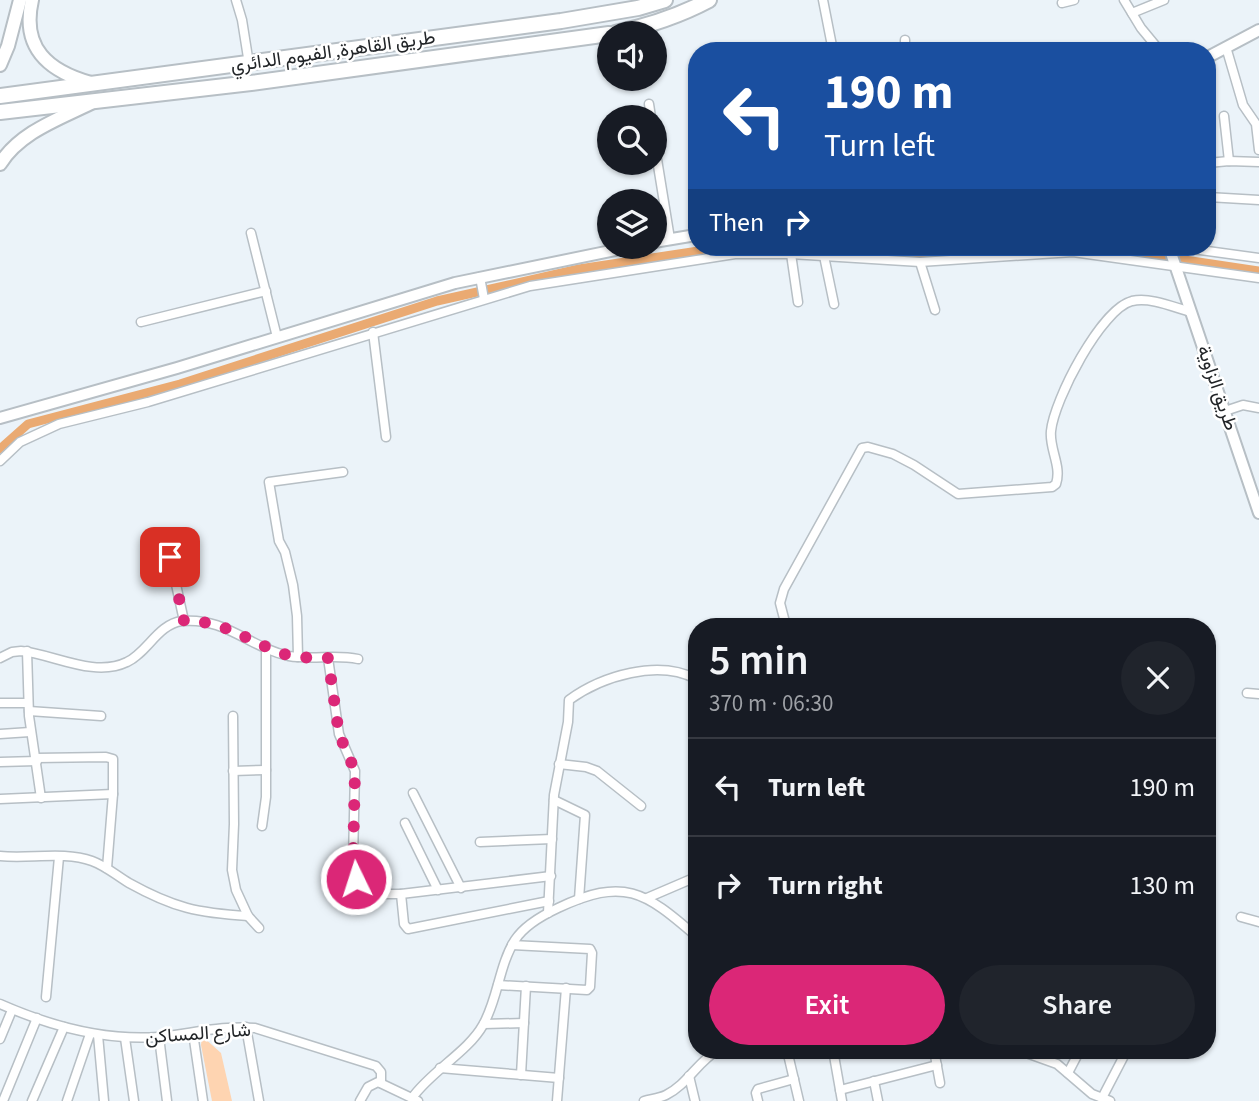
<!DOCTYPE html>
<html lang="en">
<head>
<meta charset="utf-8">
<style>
  body { margin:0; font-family:"Source Sans 3",Vazirmatn,sans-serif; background:#20242c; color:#f1f3f6; height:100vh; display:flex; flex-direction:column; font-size:26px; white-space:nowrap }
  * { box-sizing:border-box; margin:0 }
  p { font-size:23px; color:#9ea1a6 }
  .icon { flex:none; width:38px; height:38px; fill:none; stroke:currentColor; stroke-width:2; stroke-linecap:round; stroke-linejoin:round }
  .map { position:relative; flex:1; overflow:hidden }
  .details { position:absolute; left:688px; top:618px; width:528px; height:441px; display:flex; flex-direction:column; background:#171b24; border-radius:28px; box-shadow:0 2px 5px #0004 }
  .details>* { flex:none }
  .banner { position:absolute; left:688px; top:42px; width:528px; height:214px; border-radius:28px; box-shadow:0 2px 5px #0004; background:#1a4fa0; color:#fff; overflow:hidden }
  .buttons { position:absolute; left:597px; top:21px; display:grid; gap:14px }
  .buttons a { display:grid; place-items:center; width:70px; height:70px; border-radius:50%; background:#171b24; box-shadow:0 2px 5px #0004; font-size:35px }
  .pin { position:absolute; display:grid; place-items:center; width:60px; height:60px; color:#fff; margin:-30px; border-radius:14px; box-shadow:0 4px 10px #0006 }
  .me { position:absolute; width:77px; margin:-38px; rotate:356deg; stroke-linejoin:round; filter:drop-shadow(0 0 5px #0008) }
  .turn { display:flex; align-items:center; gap:24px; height:147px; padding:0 21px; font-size:32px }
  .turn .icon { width:91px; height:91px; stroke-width:2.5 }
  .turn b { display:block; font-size:49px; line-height:60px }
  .then { display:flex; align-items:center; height:66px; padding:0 21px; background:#0003; gap:14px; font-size:26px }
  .round { display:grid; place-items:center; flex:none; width:74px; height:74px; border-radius:37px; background:#20242c }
  .overview { display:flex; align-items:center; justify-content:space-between; height:119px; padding:0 21px }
  h1 { font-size:42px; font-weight:600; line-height:52px }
  .primary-button { display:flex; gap:14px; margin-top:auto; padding:14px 21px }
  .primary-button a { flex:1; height:80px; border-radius:42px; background:#db2777; color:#fff; font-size:28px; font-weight:600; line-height:80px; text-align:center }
  .primary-button a+a { background:#20242c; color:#f1f3f6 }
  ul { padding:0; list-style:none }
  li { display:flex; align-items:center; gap:21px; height:98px; padding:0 21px; border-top:2px solid #363941 }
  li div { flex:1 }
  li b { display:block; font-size:26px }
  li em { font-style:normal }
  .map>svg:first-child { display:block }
</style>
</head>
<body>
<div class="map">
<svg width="1259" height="1101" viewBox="0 0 1259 1101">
  <rect width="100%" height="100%" fill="#ebf3f9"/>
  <!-- green -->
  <path fill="#fed4b1" d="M202,1036l19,17 11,48h-20l-11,-56z"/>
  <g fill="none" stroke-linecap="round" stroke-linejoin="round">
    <!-- canal -->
    <g stroke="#eaaa72" stroke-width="9">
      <path d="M816,247l76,7 95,-2 45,-5"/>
      <path d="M1098,247l161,24"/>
      <path d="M0,449l28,-25 152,-40 257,-83 142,-32 146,-22"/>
    </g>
    <!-- minor casing -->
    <g stroke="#b7bfc5" stroke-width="11">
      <g id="minor">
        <path d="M236,0l6,20 7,44"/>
        <path d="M823,0l10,51"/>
        <path d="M1124,0l17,28 19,23"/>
        <path d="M1062,3l12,-3"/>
        <path d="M1132,13l32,-13"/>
        <path d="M905,40v11"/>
        <path d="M1226,47l17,58 13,19 3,26"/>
        <path d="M649,104l2,13"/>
        <path d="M1224,116l5,45"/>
        <path d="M654,141l16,98"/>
        <path d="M1208,163l21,-2 30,1"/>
        <path d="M1208,197l51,3"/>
        <path d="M251,233l26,104"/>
        <path d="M1178,247l81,11"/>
        <path d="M791,254l7,48"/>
        <path d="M824,256l10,48"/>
        <path d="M920,262l15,48"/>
        <path d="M480,277l4,22"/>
        <path d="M141,322l125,-31"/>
        <path d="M373,332l13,105"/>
        <path d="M1225,411l18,-6 16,3"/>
        <path d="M0,461l20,-19 39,-18 89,-22 382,-116 205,-32h56l129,8 153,-10 186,26"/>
        <path d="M170,557l14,64"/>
        <path d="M786,626l-6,-23 4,-14 78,-141 6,-1 25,7 21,11 44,29 94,-7 4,-3c6,-18 -7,-35 -5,-53 3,-31 50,-122 81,-130 19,-4 41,6 59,11"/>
        <path d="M27,651l2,65 12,82"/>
        <path d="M298,657l-1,-41 -4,-31 -8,-33 -6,-11 -10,-59 74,-10"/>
        <path d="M0,658l12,-6 9,-1c32,3 73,27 106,11 20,-9 31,-38 55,-41 44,-4 68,27 107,35 23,4 47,-2 69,3"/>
        <path d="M328,658l11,76 16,37 -2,89 3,19 6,11 9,4h30l150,-18"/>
        <path d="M1247,693l12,1"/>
        <path d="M0,703h28"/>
        <path d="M29,711l72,5"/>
        <path d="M233,716l1,108 -2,46 4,20 12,26 11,12"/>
        <path d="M0,734l30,-2"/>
        <path d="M36,758l70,-1 7,2v35l-6,74"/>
        <path d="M0,762l37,-1"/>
        <path d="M559,764l27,3 11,4 44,35"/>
        <path d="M233,771l33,-1"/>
        <path d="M413,793l48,95"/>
        <path d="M0,799l113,-5"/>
        <path d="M554,800l31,15 -6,84"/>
        <path d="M405,823l33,67"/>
        <path d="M262,826l4,-29v-151"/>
        <path d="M480,842l72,-3"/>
        <path d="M0,856c30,3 64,-5 92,5 14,5 25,15 37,22 45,25 69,30 119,33"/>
        <path d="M401,894l3,30 4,5 141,-28"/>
        <path d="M647,898l49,-21"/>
        <path d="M548,913l6,-118 14,-73 1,-22c33,-24 89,-41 127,-21"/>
        <path d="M1241,917l18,5"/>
        <path d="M498,985l89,5 3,-3 2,-34 -2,-4 -78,-4"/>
        <path d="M46,997l13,-140"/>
        <path d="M0,1004c50,22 103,37 158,33 32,-3 65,-12 97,-9l121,38 5,6v11"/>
        <path d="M484,1024l40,-1"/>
        <path d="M246,1027l13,74"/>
        <path d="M193,1033l10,68"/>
        <path d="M98,1035l6,66"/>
        <path d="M159,1037l8,64"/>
        <path d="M125,1038l9,63"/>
        <path d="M0,1039l12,-29"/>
        <path d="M787,1050l12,51"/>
        <path d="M833,1050l9,51"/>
        <path d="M934,1050l6,33"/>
        <path d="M1018,1050l39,14 35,30 18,7"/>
        <path d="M440,1068l119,10"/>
        <path d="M1068,1073l12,-23"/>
        <path d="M521,1075l5,-89"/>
        <path d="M689,1076l6,25"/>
        <path d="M874,1081l4,20"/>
        <path d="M840,1090l97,-25"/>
        <path d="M412,1098c19,-27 56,-46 71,-73 15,-26 16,-60 32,-85 9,-14 28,-25 43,-32 66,-31 86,-17 138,28"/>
        <path d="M1102,1098l25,-48"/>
        <path d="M3,1101l34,-83"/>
        <path d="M32,1101l32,-74"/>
        <path d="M67,1101l23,-67"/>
        <path d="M360,1101l8,-14 10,-5 40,19"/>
        <path d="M557,1101l9,-113"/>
        <path d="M644,1101c7,-2 16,-3 22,-6 21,-10 32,-34 52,-45"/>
        <path d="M758,1101l-2,-8 2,-4 36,-10"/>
      </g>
    </g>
    <!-- tertiary casing -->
    <g stroke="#b7bfc5" stroke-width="14">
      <g id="tertiary">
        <path d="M1208,57l51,-27"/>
        <path d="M654,242l42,-7"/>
        <path d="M1169,247l90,266"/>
        <path d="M0,418l177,-50 278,-85 175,-36"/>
      </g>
    </g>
    <!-- primary casing -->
    <g stroke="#b7bfc5" stroke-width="16">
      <g id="primary">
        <path d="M32,0c-11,48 16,71 59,83"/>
        <path d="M0,65l8,-19 12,-46"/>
        <path d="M0,164c20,-32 59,-45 91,-61"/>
      </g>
    </g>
    <!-- trunk casing -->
    <g stroke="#b7bfc5" stroke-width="18">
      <g id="trunk">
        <path d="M615,33c33,-7 64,-17 94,-33"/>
        <path d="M0,96l561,-75 77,-13 27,-8"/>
        <path d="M0,112l251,-29 358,-49"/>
      </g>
    </g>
    <!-- minor -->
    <use href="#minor" stroke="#fff" stroke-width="8"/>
    <!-- tertiary -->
    <use href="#tertiary" stroke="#fff" stroke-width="10"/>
    <!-- primary -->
    <use href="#primary" stroke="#fff" stroke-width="12"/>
    <!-- trunk -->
    <use href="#trunk" stroke="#fff" stroke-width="14"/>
  </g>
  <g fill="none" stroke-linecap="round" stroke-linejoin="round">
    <!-- route -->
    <path stroke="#db2777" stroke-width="12" stroke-dasharray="0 21.6" d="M170,557l14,64c41,-1 64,21 100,33 13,5 30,3 44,4l11,76 16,37 -2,89 3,19"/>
  </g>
  <g text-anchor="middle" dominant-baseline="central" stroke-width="5" stroke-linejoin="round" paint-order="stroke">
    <!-- street labels -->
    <g font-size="19" fill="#222528" stroke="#fff">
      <text transform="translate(333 52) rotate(-8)">طريق القاهرة, الفيوم الدائري</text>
      <text transform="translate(1217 388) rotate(71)">طريق الزاوية</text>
      <text transform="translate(198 1034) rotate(-4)">شارع المساكن</text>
    </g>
  </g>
</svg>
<div class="buttons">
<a><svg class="icon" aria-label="sound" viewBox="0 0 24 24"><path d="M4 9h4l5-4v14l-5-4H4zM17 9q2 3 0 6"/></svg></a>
<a><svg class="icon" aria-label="search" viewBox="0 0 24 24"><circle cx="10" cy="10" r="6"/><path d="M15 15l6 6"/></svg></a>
<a><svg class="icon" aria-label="layers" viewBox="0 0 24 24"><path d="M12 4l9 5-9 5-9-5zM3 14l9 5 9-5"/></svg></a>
</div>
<div class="pin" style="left:170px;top:557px;background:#d93025"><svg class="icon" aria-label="arrive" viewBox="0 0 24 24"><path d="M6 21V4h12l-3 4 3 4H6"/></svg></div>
<svg class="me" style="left:356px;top:879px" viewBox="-20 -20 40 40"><circle r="17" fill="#db2777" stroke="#fff" stroke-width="3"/><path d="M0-11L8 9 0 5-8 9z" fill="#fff"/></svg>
<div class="banner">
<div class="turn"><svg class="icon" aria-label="left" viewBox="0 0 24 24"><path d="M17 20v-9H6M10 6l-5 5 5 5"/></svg><div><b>190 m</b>Turn left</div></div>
<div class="then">Then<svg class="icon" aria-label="right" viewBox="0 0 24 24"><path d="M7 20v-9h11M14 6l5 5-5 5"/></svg></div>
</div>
<section class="details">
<div class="overview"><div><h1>5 min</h1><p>370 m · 06:30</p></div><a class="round"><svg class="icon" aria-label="close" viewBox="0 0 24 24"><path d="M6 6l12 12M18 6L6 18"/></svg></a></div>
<ul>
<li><svg class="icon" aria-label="left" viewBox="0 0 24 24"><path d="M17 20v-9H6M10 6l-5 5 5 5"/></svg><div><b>Turn left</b></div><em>190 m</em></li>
<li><svg class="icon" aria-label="right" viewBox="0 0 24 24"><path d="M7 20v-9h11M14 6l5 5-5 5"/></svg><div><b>Turn right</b></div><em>130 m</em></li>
</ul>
<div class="primary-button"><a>Exit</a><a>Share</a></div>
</section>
</div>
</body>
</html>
